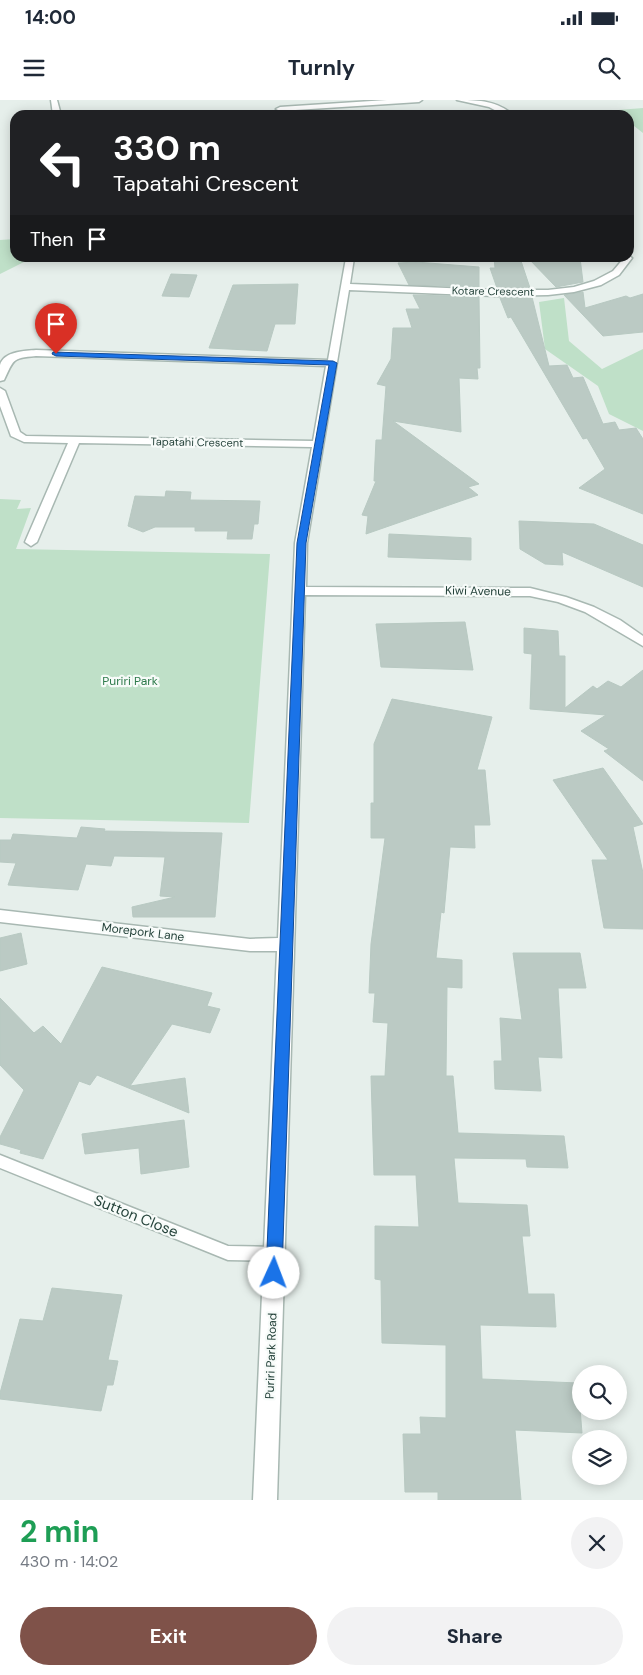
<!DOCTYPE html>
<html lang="en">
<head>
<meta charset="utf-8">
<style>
  body { margin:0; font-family:"DM Sans",sans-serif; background:#f2f2f3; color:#1f2937; height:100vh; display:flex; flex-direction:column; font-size:19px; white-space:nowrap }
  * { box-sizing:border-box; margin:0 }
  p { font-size:16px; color:#747a83 }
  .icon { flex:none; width:28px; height:28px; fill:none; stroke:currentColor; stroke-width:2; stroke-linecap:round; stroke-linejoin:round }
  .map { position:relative; height:1400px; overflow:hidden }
  .drawer { display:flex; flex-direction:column; background:#fff; flex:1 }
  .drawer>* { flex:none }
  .guide { position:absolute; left:10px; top:10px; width:624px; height:152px; border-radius:15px; box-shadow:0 2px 12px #0003; background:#202124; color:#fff; overflow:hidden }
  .fabs { position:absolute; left:572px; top:1265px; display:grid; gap:10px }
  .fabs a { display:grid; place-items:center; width:55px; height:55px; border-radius:50%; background:#fff; box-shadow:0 2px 12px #0003; font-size:25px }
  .pin { position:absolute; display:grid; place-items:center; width:42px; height:42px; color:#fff; margin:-51px -21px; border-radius:50% 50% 50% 0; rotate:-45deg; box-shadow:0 0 5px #0007 }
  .pin .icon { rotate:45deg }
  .me { position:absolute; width:55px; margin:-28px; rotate:2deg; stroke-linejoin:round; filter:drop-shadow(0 0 4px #0008) }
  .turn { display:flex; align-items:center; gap:18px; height:105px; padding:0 20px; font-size:22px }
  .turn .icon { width:65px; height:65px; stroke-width:2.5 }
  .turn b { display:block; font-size:35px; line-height:42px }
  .then { display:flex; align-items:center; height:48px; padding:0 20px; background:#0003; gap:10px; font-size:19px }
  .round { display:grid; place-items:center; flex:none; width:52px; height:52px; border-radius:26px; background:#f2f2f3 }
  .overview { display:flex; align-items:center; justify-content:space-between; height:85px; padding:0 20px }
  h1 { font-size:30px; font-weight:700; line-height:38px; color:#1e9e55 }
  .button { display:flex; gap:10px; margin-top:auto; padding:10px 20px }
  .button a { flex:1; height:58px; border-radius:30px; background:#7f5249; color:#fff; font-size:20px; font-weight:700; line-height:58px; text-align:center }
  .button a+a { background:#f2f2f3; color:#1f2937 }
  .status { display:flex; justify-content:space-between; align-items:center; height:35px; padding:0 25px; background:#fff; direction:ltr }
  .status svg { height:14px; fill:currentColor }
  header { display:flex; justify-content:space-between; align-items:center; height:65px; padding:0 20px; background:#fff; font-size:22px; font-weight:700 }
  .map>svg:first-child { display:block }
</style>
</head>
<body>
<div class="status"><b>14:00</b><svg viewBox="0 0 49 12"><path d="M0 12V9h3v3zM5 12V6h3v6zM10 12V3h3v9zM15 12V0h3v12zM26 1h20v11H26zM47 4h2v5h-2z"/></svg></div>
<header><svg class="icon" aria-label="menu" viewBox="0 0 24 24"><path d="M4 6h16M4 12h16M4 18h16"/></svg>Turnly<svg class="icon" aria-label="search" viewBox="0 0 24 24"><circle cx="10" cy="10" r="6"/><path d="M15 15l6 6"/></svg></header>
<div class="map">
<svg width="643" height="1400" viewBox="0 0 643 1400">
  <rect width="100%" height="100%" fill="#e6efeb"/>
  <!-- green -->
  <g fill="#bfe0c8">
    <path d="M643,8v25l-14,-11v-7l-11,-2 -62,2z"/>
    <path d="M15,139v19h17l-32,16v-34z"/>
    <path d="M564,198l5,43 33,28 41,-20v82l-34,-17 -11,-28 -53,-37 -6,-47z"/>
    <path d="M0,399l21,1 -4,9 14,-1 -15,41 254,5 -21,269 -249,-5z"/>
  </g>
  <!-- building -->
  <g fill="#bbcac4" stroke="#b8c9c2">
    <path d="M494,158h26l10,30h-33l-7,-20h5z"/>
    <path d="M528,158h52l3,24 -27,5z"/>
    <path d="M416,162l63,5v20l-70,-2 -11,-22z"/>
    <path d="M171,174l26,1 -8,22 -27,-1z"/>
    <path d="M298,184l-3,40h-20l-8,27 -58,-3 24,-63z"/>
    <path d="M583,192l2,16 41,-12 4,2 13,-4v38l-40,4 -39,-41z"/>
    <path d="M413,195l66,2 1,71h-3l1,11 -19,-1 2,54 -68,-11 86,63 -11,3 10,8 -112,39 2,-18 -6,-1 14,-34h-2l2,-41h6l4,-54 -9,-2 14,-25 2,-31h19l-6,-19h14z"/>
    <path d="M532,197l17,69 18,-1 6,13 10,-1 20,47 12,-2 4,8 17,-2 7,11v75l-64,-26 26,-19 -18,-31 -4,1 -72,-122 -3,1 -8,-20z"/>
    <path d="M166,391l25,1 -1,8 70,1 -2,23h-4l-2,15h-25l1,-8h-33v-4h-40l-12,5 -15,-6 7,-30 30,1z"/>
    <path d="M519,421l75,3 49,21v42l-81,-35 1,13 -18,-1 -25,-15z"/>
    <path d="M389,434l82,4v22l-83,-3z"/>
    <path d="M465,522l8,48 -92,-3 -5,-43z"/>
    <path d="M524,528l34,3 1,25h6v52l28,-22 4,3 11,-8 13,6 22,-17v111l-39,-30 5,-2 -28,-18 25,-16 -76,-6 2,-55 -8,-1z"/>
    <path d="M392,599l100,18 -15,53h8l5,55h-16l1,23 -25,-1 -6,66 -3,-1 -5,46 26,2v28l-15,-1 -1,89h7l5,57 106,3 4,32 -41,-1 -1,-8 -72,-1 4,45 69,2 3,31h-8l6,58h26l2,33 -76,-2 2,54 96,4 4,50 -67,-3 6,70h-83v-8h-33l-2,-58h18l-1,-17 26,1v-73l-64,-2 -1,-63 -6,-1v-53l44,1 -3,-52h-42l-3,-99h14l3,-53 -15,-1 2,-29h-6l2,-49 14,-106h-14v-35h3v-59z"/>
    <path d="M603,668l40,56 -10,3 10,46v56l-39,-1 -12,-68h16l-55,-80z"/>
    <path d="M81,727l24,2 -1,2 118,2 -7,84h-82l-1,-10 43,-10 -15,-1 5,-39 -51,-1 -3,10 -25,-2 -8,26 -70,-5 8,-22 -16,-1v-22h11l2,-6 64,4z"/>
    <path d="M21,833l6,31 -27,7v-33z"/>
    <path d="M513,853h67l6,35h-28l4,70 -24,-1 3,34 -46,-2 -1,-28h8l-2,-43 22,2z"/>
    <path d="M102,867l110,26 -5,13 13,3 -10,24 -38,-9 -42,62 55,-8 4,35 -92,-38 -7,10 -11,-4 -36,78 -23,-6 1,-3 -21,-6v-7l24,-47 -24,-25v-67l34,35 9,-7 18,18z"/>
    <path d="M184,1020l5,47 -48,7 -2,-26 -54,6 -3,-20z"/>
    <path d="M52,1188l70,7 -14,65 10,1 -5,24h-6l-6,26 -101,-12v-6l20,-74 23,2z"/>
  </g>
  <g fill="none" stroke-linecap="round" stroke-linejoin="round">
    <!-- lane casing -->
    <g stroke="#a8b8b2" stroke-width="3">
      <path id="lane" d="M0,1055l228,91 47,1 5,2 3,5 -3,5 -5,2 -47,-1 -228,-92z"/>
    </g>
    <!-- street casing -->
    <g stroke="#a8b8b2" stroke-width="3">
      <g id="street">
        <path d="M51,0h6l4,15h-8z"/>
        <path d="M387,0h35l-3,2 -139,9 -4,-2 4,-2z"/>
        <path d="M457,0c19,0 40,0 56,15h-9l-15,-8z"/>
        <path d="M629,156l3,2 -13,17 -18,10 -27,7 -26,3 -53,1 -146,-6 -42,253 -1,44 224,1 36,9 28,10 26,13 23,16v10l-58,-34 -27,-10 -28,-6 -225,-1 -28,905h-24l24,-549h-27l-250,-29v-12l250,29 28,-1 17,-395 17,-96 -233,-4 -42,99 -6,4 -6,-4 43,-99 -44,-1 -13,-6 -11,-30v-18l5,3 15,41 6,4 287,5 13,-75 -290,-10c-25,2 -22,4 -32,24l-4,1c0,-5 0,-12 0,-16 4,-14 25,-14 36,-15l292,10 18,-102h8l-4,26 145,6h53l26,-3 20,-6 19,-10 11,-13h5z"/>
      </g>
    </g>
    <!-- lane -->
    <use href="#lane" fill="#fff" fill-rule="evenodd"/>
    <!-- street -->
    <use href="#street" fill="#fff" fill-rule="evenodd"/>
  </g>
  <!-- route -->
  <path fill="#1a73e8" stroke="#114b97" d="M53,252l280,9 4,2 -31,180 -24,730 -3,5 -5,2 -5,-2 -3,-5 31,-730 32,-178 -273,-9 -4,-2z"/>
  <g text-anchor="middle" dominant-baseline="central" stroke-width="4.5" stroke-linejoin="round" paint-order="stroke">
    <!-- far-street labels -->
    <g font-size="11" fill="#24423a" stroke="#f7fbf9">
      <text transform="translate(493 191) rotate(1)">Kotare Crescent</text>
      <text transform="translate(197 342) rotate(1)">Tapatahi Crescent</text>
    </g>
    <!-- street labels -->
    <g font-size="12" fill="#24423a" stroke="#f7fbf9">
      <text transform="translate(478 491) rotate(1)">Kiwi Avenue</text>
      <text transform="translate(143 832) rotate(7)">Morepork Lane</text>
      <text transform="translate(271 1256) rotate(-88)">Puriri Park Road</text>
    </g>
    <!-- park labels -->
    <g font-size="12" fill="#2d7a4b" stroke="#f7fbf9">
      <text x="130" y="581">Puriri Park</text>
    </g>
    <!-- near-street labels -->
    <g font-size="15" fill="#24423a" stroke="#f7fbf9">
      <text transform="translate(136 1116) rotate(22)">Sutton Close</text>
    </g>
  </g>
</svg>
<div class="fabs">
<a><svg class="icon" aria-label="search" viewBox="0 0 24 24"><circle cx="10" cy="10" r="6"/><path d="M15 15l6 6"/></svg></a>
<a><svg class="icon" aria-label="layers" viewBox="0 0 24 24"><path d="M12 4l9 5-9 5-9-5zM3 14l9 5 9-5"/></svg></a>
</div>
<div class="pin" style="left:56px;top:254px;background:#d93025"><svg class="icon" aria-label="arrive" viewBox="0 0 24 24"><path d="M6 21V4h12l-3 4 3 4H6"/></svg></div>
<svg class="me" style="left:274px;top:1173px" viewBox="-20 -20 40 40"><circle r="19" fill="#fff"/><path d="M0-13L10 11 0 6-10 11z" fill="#1a73e8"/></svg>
<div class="guide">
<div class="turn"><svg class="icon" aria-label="left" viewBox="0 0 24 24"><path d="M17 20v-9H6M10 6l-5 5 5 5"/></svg><div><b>330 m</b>Tapatahi Crescent</div></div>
<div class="then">Then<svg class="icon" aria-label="arrive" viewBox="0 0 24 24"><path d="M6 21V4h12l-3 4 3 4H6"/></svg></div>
</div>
</div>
<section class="drawer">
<div class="overview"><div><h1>2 min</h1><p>430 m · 14:02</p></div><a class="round"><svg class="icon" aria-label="close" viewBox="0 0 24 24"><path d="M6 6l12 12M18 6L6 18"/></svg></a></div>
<div class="button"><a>Exit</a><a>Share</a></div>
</section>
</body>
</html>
